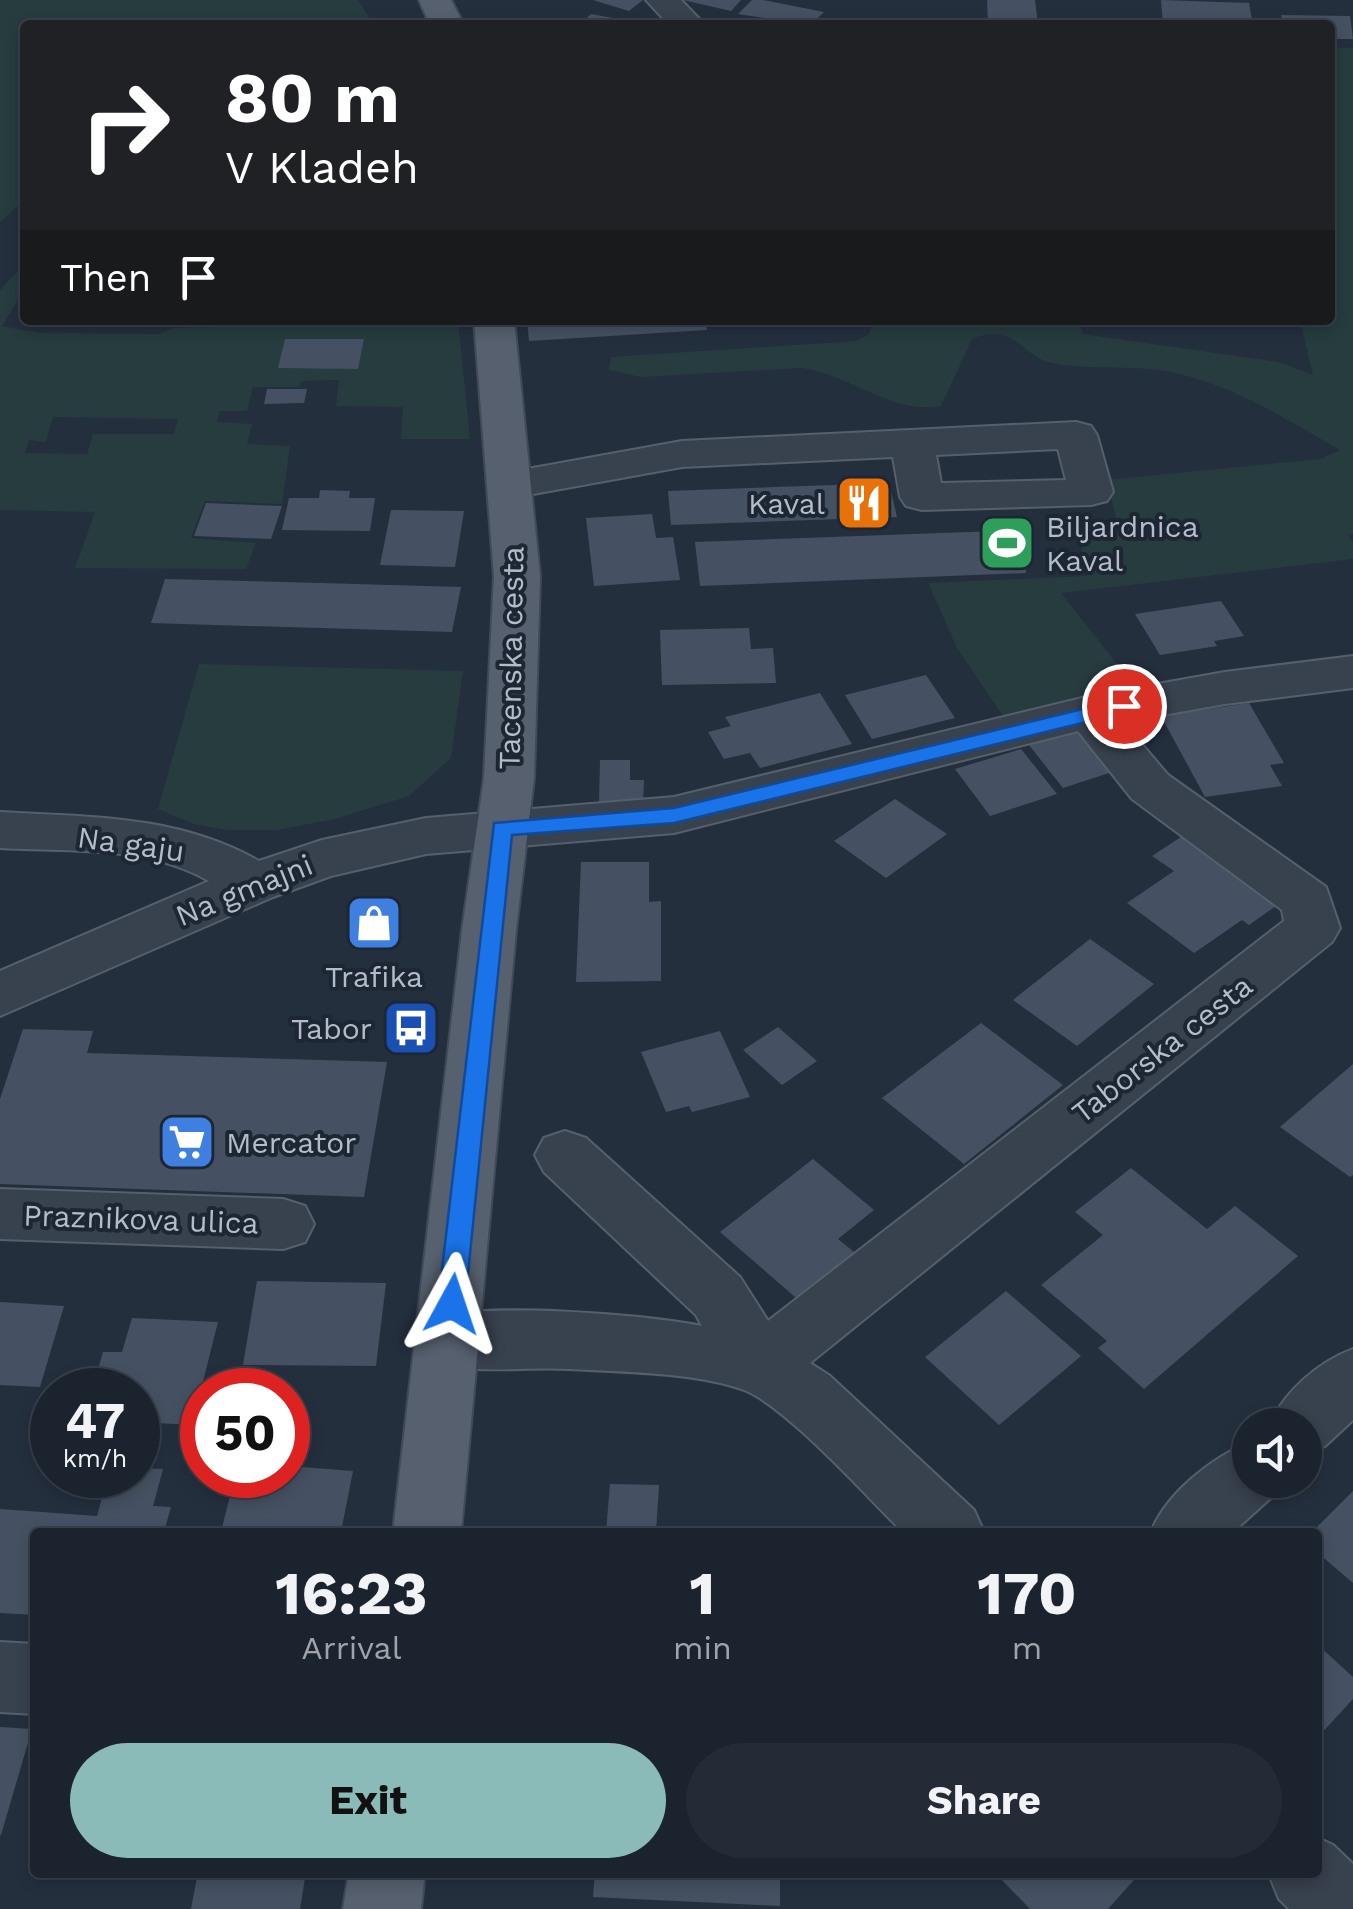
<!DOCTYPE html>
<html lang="en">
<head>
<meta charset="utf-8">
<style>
  body { margin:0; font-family:"Work Sans",sans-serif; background:#242b36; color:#f1f3f6; height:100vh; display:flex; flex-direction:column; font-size:38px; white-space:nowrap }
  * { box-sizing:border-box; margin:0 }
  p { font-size:32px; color:#a0a4aa }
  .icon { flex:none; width:55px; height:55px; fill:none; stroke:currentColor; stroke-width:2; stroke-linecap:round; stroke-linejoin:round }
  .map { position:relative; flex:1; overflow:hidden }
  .side { position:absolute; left:30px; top:1528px; width:1292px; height:350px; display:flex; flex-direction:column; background:#1b232e; border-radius:10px; box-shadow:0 5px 15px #0003,0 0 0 2px #39404a }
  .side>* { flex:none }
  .banner { position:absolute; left:20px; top:20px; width:1315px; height:305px; border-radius:10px; box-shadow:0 5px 15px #0003,0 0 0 2px #39404a; background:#202124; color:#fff; overflow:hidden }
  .fabs { position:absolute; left:1232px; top:1408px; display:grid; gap:20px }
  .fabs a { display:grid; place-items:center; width:90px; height:90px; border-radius:50%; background:#1b232e; box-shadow:0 5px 15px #0003,0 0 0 2px #39404a; font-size:50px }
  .speed { position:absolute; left:30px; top:1368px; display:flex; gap:20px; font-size:50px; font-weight:700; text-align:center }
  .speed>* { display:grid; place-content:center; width:130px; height:130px; border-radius:50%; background:#1b232e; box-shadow:0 5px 15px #0003,0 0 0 2px #39404a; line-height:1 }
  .speed small { font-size:25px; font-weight:400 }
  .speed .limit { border:15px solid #d22; background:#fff; color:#111 }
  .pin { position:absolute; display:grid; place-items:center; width:85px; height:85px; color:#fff; margin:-42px; border:5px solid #fff; border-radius:50%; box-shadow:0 2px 10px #0007 }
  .me { position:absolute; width:110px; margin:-55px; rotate:5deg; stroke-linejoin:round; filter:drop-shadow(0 0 8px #0008) }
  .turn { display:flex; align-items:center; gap:35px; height:210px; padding:0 40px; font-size:45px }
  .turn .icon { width:130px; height:130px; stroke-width:2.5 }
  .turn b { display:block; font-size:70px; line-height:85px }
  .then { display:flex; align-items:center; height:95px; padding:0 40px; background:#0003; gap:20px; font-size:38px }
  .eta { display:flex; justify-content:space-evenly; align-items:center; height:170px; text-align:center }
  .eta b { font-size:60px; font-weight:700; line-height:70px }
  .primary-button { display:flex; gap:20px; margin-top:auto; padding:20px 40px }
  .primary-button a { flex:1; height:115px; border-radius:60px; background:#8bbbb9; color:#111; font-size:40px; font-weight:700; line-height:115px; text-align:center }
  .primary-button a+a { background:#242b36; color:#f1f3f6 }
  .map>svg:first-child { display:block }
</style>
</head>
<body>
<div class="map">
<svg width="1353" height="1909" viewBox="0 0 1353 1909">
  <rect width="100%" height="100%" fill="#242f3e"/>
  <!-- green -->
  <g fill="#263c3f" fill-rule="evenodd">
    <path d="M0,0h358l16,25h-349v182l-6,-2 -19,17z"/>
    <path d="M1330,47l23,1v486l-5,1 5,7v17l-292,34 71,90 -129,33 -46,-68 -29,-65 159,-7 -10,-50 41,-3 -12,-43 215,-21 19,-9c-54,-31 -107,-65 -169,-78 -38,-8 -88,-1 -123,-10 -25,-6 -35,-41 -76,-23l-31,67c-51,9 -90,-32 -140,-38l-160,9 -32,-7 2,-13 246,-16 12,-7 4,-14h205l5,14 196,28 34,13 -13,-55h30z"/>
    <path d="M25,263v25l-23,38 38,7 119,1 14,-6 285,-8 12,119h-69l2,-32 -67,-1 3,-26 -38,1 -2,6h-46l-6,24h-27l-3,11 35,2 -5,20 43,2 -8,58 -77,-3 -14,37 65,5 -10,26 -171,-1 20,-56 -95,-2v-220zM53,417l124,2h1l-4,15h-81l-6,20 -62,-1 4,-13 17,2z"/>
    <path d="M199,664l264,7 -12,87 -42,38 -74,23 -58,11h-51l-32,-6 -36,-15z"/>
  </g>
  <!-- building -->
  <g fill="#455162">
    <path d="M593,0h50l-14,11z"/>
    <path d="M683,0h58l-10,11z"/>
    <path d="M752,0h11l61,12 -13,13 -73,-11z"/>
    <path d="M987,0h48l3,25h-50z"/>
    <path d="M1161,0l88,3 4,22h-90z"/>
    <path d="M591,14l49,9v2h-61z"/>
    <path d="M1281,15l69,1 3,23h-23v-14h-46z"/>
    <path d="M527,320h178l2,10 -178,11z"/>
    <path d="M285,339h79l-6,30 -80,-1z"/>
    <path d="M267,389h40l-3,14 -40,1z"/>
    <path d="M889,483l8,34 -226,8 -3,-34z"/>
    <path d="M320,490l30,1 -1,7h26l-5,33 -88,-1 7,-32h30z"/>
    <path d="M206,503l76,3 -11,33 -77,-3z"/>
    <path d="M391,510l73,1 -9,56 -75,-2z"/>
    <path d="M652,514l4,24 17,-1 7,43 -86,6 -8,-68z"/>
    <path d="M1023,530l3,43 -326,13 -5,-44z"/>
    <path d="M165,579l155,4 141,4 -9,45 -301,-9z"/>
    <path d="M1221,601l23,35 -30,5 3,5 -57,9 -25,-41z"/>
    <path d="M749,628l2,21 22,-1 3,35 -114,2 -2,-55z"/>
    <path d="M926,675l29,43 -83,21 -27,-44z"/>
    <path d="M820,693l32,51 -92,24 -10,-15 -26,6 -16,-27 23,-6 -6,-9z"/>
    <path d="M1249,703l35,60 -14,2 12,21 -77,11 -44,-81z"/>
    <path d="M1073,725l39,47 -49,16 -38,-48z"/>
    <path d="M1021,749l36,45 -67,22 -35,-47z"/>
    <path d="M600,760h30v20h14l-1,24h-44z"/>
    <path d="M895,799l52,35 -61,44 -52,-37z"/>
    <path d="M1187,833l87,62 2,11 -27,19 -7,-5 -48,33 -67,-50 47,-32 -22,-15z"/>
    <path d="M581,862h68v40l12,-1v80l-85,1z"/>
    <path d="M359,916l32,1 -3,12h-32z"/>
    <path d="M1090,939l64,45 -77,62 -64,-46z"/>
    <path d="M981,1023l82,62 -99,79 -82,-66z"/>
    <path d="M778,1027l39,34 -35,24 -39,-35z"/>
    <path d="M23,1029l70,2 -6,22 300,9 -23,135 -364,-13v-85z"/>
    <path d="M720,1031l30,66 -58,15 -3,-6 -23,6 -25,-60z"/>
    <path d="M1353,1064v111l-3,2 -70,-50z"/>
    <path d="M813,1159l61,51 -36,29 21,17 -57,47 -82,-71z"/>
    <path d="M1131,1168l76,61 28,-23 63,50 -154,133 -46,-41 9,-7 -66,-56 62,-50 -28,-23z"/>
    <path d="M257,1281l129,2 -10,83 -133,-1z"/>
    <path d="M1006,1291l75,65 -82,69 -74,-68z"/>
    <path d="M0,1302l64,4 -24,81 -40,-2z"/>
    <path d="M132,1318l86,4 -26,103 -54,-3v-32h-46l11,-38h19z"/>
    <path d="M288,1466l65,5 -12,61h-120l14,-57h53z"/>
    <path d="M138,1468l25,1 -10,37 18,1 -7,25h-129v83l-35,-2v-104l97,7 11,-41h30z"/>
    <path d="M610,1484l49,1 -3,47h-50z"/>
    <path d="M1353,1491v92l-35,-30v-21h-6z"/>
    <path d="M1318,1645l35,32v22l-35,38z"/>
    <path d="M0,1727l32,2 -31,106h-1z"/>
    <path d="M198,1872h108l-6,37h-109z"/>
    <path d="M595,1872h185v34l-187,-9z"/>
    <path d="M994,1872h147l-33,37h-78z"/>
  </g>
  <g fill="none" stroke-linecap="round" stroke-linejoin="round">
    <!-- minor casing -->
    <g stroke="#565f6c" stroke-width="4">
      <g id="minor">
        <path d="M646,0h35l24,25h-36z"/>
        <path d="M1076,422l15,4 6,9 16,57 -6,9 -16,4 -169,5 -16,-4 -6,-9 -7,-40 -211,10 -171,31 -16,-4 -6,-9 6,-9 16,-4 171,-31zM1058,449l8,31 -125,3 -5,-28z"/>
        <path d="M1353,656v32l-128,16 -102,18 45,53 158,112 14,41 -8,14 -522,421 20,13 144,134 10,22h-81c-36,-35 -116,-125 -159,-142 -48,-18 -123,-18 -175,-21 -47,-3 -99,7 -144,-9l-9,-20 9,-20c54,-19 218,-6 277,6l-6,-11 -152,-143 -9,-17 9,-17 21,-7 21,7 154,139 28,44 516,-400 -2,-11 -150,-111 -54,-68 -404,102 -248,21 -95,22 -58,21 -273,119v-45l209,-90c-63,-36 -139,-29 -209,-33v-36c90,5 178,3 259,49l63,-21 104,-22 248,-21 416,-101 135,-24z"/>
        <path d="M0,1189l283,10 22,7 9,18 -9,18 -22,7 -283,-10z"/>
        <path d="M1353,1349v71l-28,26 -20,7v-28h-36c16,-34 49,-63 84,-76z"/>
        <path d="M1250,1442v38h30l-6,15 -41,37h-82c15,-38 61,-75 99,-90z"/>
        <path d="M0,1642l35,2v70l-35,-2z"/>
        <path d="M1318,1838l15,7 20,19v45h-64l-10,-10 -11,-27h50z"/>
      </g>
    </g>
    <!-- major casing -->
    <g stroke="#414a57" stroke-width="4">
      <g id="major">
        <path d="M419,0h32l13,25h-34z"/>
        <path d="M474,320h40l26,256 -6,202 -18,152 -55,602h-68l69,-602 22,-152 10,-202z"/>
        <path d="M349,1872h76l-4,37h-78z"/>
      </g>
    </g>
    <!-- minor -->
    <use href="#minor" fill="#38414e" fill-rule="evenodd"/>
    <!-- major -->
    <use href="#major" fill="#56606e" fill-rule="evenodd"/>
  </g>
  <!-- route -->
  <path fill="#1a73e8" stroke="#114b97" stroke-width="2.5" d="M1124,699l7,2v10l-457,112 -162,12 -47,469 -4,8 -9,4 -10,-4 -4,-8 56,-481 180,-15z"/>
  <!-- icons -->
  <defs>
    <g id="restaurant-square" transform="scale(2.875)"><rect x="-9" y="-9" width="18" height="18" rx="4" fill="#e8710a" stroke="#1d2633"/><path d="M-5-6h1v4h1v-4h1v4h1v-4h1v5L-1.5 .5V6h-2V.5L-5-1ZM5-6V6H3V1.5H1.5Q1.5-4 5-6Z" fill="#fff"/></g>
    <g id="stadium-square" transform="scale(2.875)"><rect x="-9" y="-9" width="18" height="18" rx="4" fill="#2e9e5b" stroke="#1d2633"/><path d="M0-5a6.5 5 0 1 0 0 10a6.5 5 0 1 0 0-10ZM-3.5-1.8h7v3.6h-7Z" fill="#fff"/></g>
    <g id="shop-square" transform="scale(2.875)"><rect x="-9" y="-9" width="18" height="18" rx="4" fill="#3f7fe0" stroke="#1d2633"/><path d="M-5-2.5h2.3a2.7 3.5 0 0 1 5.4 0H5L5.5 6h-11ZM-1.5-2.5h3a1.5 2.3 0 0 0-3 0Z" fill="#fff"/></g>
    <g id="bus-square" transform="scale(2.875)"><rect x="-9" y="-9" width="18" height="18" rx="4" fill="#1a4fb4" stroke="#1d2633"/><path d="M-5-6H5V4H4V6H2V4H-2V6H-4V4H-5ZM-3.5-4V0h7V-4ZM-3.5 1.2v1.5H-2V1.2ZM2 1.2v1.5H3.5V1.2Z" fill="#fff"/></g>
    <g id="supermarket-square" transform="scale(2.875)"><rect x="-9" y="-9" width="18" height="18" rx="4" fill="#3f7fe0" stroke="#1d2633"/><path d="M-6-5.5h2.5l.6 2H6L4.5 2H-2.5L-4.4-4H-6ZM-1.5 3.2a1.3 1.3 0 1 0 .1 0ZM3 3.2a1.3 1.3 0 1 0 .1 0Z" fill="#fff"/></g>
  </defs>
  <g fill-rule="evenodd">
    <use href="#restaurant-square" x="864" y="503"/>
    <use href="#stadium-square" x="1007" y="543"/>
    <use href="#shop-square" x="374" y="923"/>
    <use href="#bus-square" x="411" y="1028"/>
    <use href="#supermarket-square" x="187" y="1142"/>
  </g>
  <g text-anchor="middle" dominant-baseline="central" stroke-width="8" stroke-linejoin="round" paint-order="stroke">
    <!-- poi labels -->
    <g font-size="30" fill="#b4bcc9" stroke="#1d2633" text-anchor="end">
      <text x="825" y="503">Kaval</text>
      <text x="1046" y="526" text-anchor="start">Biljardnica<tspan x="1046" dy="34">Kaval</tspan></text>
      <text x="374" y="976" text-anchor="middle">Trafika</text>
      <text x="372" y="1028">Tabor</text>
      <text x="226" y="1142" text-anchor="start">Mercator</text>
    </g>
    <!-- street labels -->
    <g font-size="30" fill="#b4bcc9" stroke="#1d2633">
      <text transform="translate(511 658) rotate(-89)">Tacenska cesta</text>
      <text transform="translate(131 844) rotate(8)">Na gaju</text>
      <text transform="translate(244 890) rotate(-22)">Na gmajni</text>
      <text transform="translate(1162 1049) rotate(-38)">Taborska cesta</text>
      <text transform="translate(141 1219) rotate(2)">Praznikova ulica</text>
    </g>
  </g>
</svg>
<div class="fabs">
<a><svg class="icon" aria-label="sound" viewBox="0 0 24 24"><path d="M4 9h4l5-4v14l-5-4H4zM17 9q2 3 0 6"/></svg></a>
</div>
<div class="speed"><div>47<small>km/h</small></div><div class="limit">50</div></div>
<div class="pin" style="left:1124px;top:706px;background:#d93025"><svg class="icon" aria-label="arrive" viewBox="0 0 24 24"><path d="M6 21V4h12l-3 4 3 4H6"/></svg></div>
<svg class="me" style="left:452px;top:1304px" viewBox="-20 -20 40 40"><path d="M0-17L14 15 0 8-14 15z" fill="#1a73e8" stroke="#fff" stroke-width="4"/></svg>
<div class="banner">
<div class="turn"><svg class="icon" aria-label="right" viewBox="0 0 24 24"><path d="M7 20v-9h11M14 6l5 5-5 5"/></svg><div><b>80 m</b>V Kladeh</div></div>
<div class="then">Then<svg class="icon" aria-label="arrive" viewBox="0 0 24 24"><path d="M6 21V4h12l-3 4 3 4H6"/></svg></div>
</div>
<section class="side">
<div class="eta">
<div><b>16:23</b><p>Arrival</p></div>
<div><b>1</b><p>min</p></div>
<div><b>170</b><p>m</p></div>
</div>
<div class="primary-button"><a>Exit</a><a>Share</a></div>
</section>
</div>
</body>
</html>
